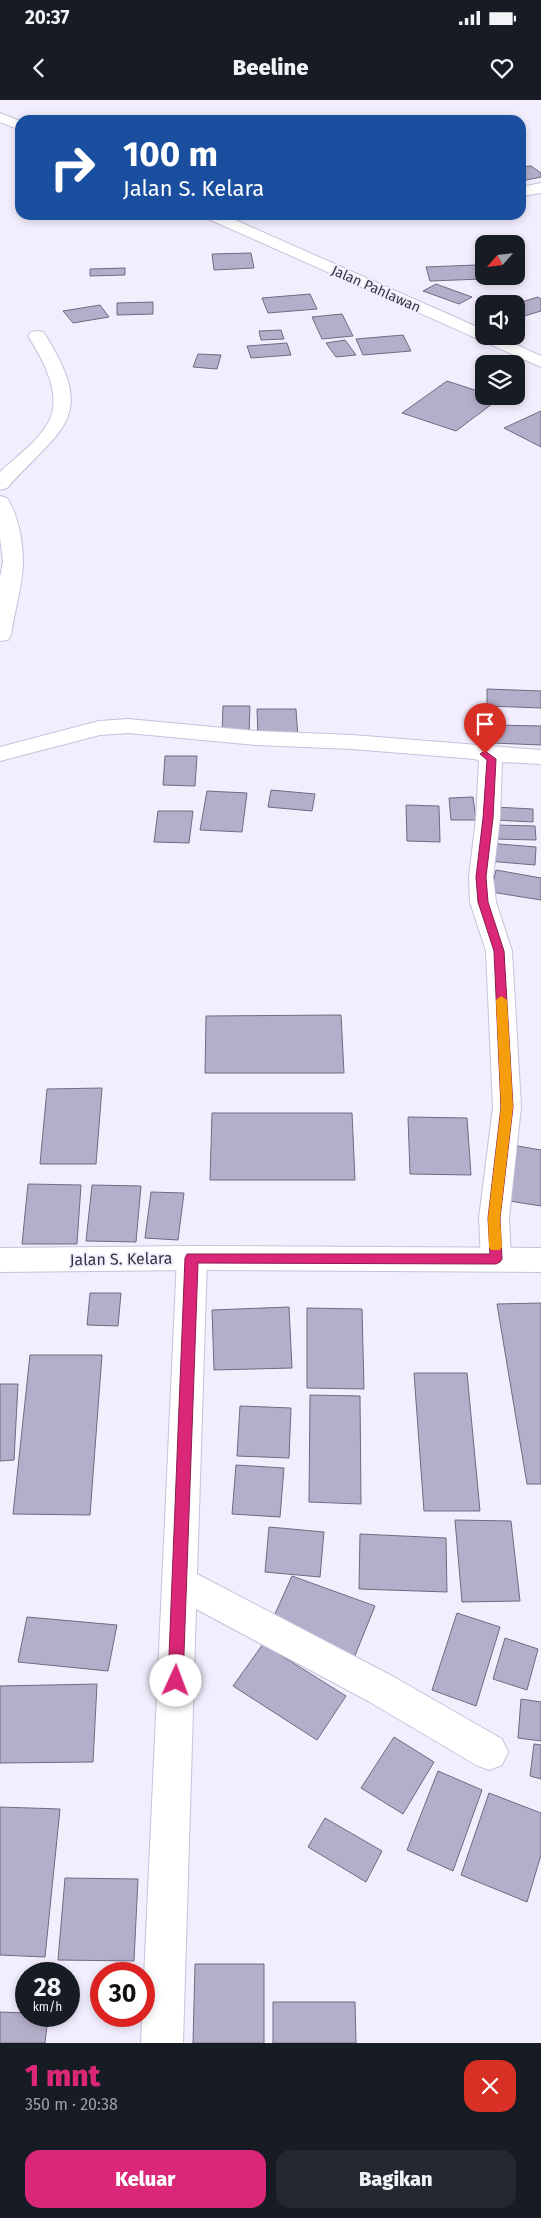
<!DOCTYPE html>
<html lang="id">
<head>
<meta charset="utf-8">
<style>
  body { margin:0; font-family:"Fira Sans",sans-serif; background:#242831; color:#f1f3f6; height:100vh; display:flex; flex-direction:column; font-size:19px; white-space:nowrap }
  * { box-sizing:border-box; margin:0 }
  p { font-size:16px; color:#9ea1a6 }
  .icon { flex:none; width:28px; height:28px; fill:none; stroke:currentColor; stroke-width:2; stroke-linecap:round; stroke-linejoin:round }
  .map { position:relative; height:1943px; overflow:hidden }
  .drawer { display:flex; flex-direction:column; background:#171b24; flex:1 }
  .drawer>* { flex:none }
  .banner { position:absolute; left:15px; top:15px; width:511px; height:105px; border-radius:15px; box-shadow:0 2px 8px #0003; background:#1a4fa0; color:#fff; overflow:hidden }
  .needle { width:32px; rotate:242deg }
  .tools { position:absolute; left:475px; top:135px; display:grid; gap:10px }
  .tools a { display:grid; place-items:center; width:50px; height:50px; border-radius:10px; background:#171b24; box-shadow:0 2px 8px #0003; font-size:25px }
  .speed { position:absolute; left:15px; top:1862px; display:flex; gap:10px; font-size:25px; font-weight:700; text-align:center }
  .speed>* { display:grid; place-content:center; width:65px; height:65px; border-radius:50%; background:#171b24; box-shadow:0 2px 8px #0003; line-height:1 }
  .speed small { font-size:12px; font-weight:400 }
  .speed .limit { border:8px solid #d22; background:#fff; color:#111 }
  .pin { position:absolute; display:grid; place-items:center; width:42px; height:42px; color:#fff; margin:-51px -21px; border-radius:50% 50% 50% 0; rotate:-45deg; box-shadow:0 0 5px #0007 }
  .pin .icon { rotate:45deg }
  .me { position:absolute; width:55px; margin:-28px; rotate:2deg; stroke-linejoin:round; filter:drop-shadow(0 0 4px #0008) }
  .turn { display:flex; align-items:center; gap:18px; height:105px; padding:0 25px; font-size:22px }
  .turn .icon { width:65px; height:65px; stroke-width:2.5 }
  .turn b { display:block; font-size:35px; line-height:42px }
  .round { display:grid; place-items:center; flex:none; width:52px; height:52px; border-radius:15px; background:#242831 }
  .summary { display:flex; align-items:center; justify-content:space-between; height:85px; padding:0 25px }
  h1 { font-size:30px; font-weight:800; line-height:38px; color:#db2777 }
  .primary-button { display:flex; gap:10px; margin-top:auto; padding:10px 25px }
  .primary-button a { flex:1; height:58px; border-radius:15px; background:#db2777; color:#fff; font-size:20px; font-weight:800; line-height:58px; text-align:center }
  .primary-button a+a { background:#242831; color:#f1f3f6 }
  .status { display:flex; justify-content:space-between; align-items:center; height:35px; padding:0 25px; background:#171b24; direction:ltr }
  .status svg { height:14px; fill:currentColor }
  header { display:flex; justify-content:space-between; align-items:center; height:65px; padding:0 25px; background:#171b24; font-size:22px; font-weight:800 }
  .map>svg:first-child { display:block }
</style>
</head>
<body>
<div class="status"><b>20:37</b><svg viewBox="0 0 49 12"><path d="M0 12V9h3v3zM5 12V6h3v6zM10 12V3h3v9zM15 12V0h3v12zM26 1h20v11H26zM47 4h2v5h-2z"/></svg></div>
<header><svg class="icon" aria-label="back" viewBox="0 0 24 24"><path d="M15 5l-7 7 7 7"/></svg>Beeline<svg class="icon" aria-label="heart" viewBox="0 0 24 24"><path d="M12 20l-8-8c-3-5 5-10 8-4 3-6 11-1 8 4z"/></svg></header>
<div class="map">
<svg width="541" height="1943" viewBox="0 0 541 1943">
  <rect width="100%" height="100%" fill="#f2eefe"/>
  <!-- building -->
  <g fill="#b5aeca" stroke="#706a82">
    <path d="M531,66l10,7v4l-20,4v-14z"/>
    <path d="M251,153l3,15 -40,2 -2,-16z"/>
    <path d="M476,165l6,14 -52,2 -4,-14z"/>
    <path d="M125,168v7l-35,1v-7z"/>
    <path d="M436,184l36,13 -13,7 -36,-13z"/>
    <path d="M310,194l7,15 -49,4 -6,-15z"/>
    <path d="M538,197l3,2v12l-20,6 -5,-3 -1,-10z"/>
    <path d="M153,202v12l-36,1v-12z"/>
    <path d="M100,205l9,12 -36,6 -10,-12z"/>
    <path d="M342,214l11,22 -31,3 -10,-22z"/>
    <path d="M281,230l3,9 -23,1 -2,-9z"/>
    <path d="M403,235l8,16 -48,4 -7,-16z"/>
    <path d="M345,240l11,15 -20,2 -10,-14z"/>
    <path d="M287,243l4,12 -40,3 -4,-12z"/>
    <path d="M198,254l23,1 -4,14 -24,-2z"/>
    <path d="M447,281l37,12v3l16,2 -44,33 -54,-18z"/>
    <path d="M541,311v36l-37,-19z"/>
    <path d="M487,589l54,2v17l-54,-2z"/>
    <path d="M223,606h27l-1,28h-27z"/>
    <path d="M257,609h39l2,29h-40z"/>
    <path d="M493,625l48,1v19l-48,-2z"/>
    <path d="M165,656h32l-2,30 -32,-1z"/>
    <path d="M271,690l44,4 -3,17 -44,-4z"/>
    <path d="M207,691l40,2 -5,39 -42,-2z"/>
    <path d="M473,697l3,23h-25l-2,-22z"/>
    <path d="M406,705l33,1 1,36 -33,-1z"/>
    <path d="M495,707l38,2v13l-38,-2z"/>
    <path d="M158,711h35l-4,32 -35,-1z"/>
    <path d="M494,725l41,1 1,14 -42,-1z"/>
    <path d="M487,743l49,4 -1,18 -48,-4z"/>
    <path d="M496,770l45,8v22l-50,-8z"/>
    <path d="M341,915l3,58h-139l1,-57z"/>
    <path d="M102,988l-6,76h-56l7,-75z"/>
    <path d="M212,1013h140l3,67h-145z"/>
    <path d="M408,1017l59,1 4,57 -61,-1z"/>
    <path d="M506,1044l35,6v56l-44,-7z"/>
    <path d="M28,1084l53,1 -4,59h-55z"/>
    <path d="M92,1085l49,1 -5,56 -50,-1z"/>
    <path d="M151,1092l33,1 -6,47 -33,-2z"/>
    <path d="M90,1193h31l-3,33 -31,-1z"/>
    <path d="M541,1203v181h-14l-30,-180z"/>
    <path d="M289,1207l3,61 -78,2 -2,-60z"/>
    <path d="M307,1208l55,1 2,80 -57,-1z"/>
    <path d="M30,1255h72l-12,160 -77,-1z"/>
    <path d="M414,1273h53l13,138h-56z"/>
    <path d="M0,1284h18l-4,76 -14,1z"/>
    <path d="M310,1295l50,1 1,108 -52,-2z"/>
    <path d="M240,1306l51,2 -2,50 -52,-2z"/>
    <path d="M236,1365l48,3 -4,49 -48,-3z"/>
    <path d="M455,1420l56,1 9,80 -58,1z"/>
    <path d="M269,1427l55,5 -4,45 -55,-5z"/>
    <path d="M360,1434l86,4 1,54 -88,-3z"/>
    <path d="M292,1476l83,30 -21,52 -84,-33z"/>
    <path d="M457,1513l43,14 -24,79 -44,-16z"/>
    <path d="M27,1517l90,8 -9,46 -90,-9z"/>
    <path d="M505,1538l33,11 -11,41 -34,-11z"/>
    <path d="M263,1544l83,52 -29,44 -84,-54z"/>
    <path d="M97,1584l-4,78 -93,1v-77z"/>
    <path d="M521,1599l20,3v39l-23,-3z"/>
    <path d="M394,1637l40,25 -31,52 -42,-26z"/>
    <path d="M534,1644l7,1v34l-11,-3z"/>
    <path d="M438,1671l44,19 -29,81 -46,-21z"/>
    <path d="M489,1693l52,20v42l-14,47 -66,-27z"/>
    <path d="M0,1707l60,2 -15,148 -45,-2z"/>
    <path d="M325,1718l57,33 -16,31 -58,-35z"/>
    <path d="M65,1778l73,1 -4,82 -76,-1z"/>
    <path d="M195,1864h69v79h-71z"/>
    <path d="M273,1902h82l1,41h-83z"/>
    <path d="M0,1912l26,1v3h22l-3,27h-45z"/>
  </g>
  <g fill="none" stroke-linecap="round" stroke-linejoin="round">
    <!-- minor casing -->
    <g stroke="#c7c1db" stroke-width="2">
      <g id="minor">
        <path d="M541,83v10l-20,3v-9z"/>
        <path d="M37,231l6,1 3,4c52,84 14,92 -39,152l-7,2v-18c16,-15 37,-30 48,-49 16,-27 -6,-65 -20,-87l3,-4z"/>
        <path d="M0,396l7,2c11,16 16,44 16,64 0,21 -9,51 -12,73l-3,5 -8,1v-64l3,-15 -3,-24z"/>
        <path d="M128,619l129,12 95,4 189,15v14l-39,-2 -2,56 -7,59 3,25 16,49 9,156 -12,111 2,41 -4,8 -11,4 -11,-4 -4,-8 -2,-41 14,-111 -7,-156 -16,-49 -1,-25 7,-59 3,-57 -4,-2 -123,-10 -95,-4 -129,-12 -28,2 -100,26v-14l99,-26z"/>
        <path d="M192,1146l11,4 4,8 -10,316 197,103 108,62 6,13 -6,13 -13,5 -13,-5 -108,-64 -172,-92 -13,434h-42l36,-785 4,-8z"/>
      </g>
    </g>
    <!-- major casing -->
    <g stroke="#c7c1db" stroke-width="2">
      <path id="major" d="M192,1146l349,2v24l-349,-2 -192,2v-24z"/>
    </g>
    <!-- highway casing -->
    <g stroke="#c7c1db" stroke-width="2">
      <g id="highway">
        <path d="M0,13l20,8v9l-20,-8z"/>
        <path d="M203,115h21l260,115v6h13l44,20v11l-335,-149z"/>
      </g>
    </g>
    <!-- minor -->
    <use href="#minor" fill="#fff" fill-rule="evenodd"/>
    <!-- major -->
    <use href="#major" fill="#fff" fill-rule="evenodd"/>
    <!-- highway -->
    <use href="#highway" fill="#fff" fill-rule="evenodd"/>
  </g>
  <!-- route -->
  <path fill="#db2777" stroke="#8e194d" d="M485,651l11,8 -3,59 -7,59 2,25 16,49 9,156 -13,111 2,41 -2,3 -4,2 -298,-1 -15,418 -2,5 -5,2 -6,-2 -2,-5 17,-423 2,-4h303l-2,-36 13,-111 -7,-156 -16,-49 -2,-25 7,-59 4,-58 -7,-6z"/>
  <!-- slow -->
  <path fill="#f59e0b" d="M501,896l6,4 6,107 -13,111 2,29 -2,3h-9l-2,-3 -1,-29 13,-111 -5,-107z"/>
  <g text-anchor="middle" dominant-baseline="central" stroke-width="4" stroke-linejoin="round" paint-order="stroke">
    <!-- far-street labels -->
    <g font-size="14" fill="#383540" stroke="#f2eefe">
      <text transform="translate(376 189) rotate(24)">Jalan Pahlawan</text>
    </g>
    <!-- street labels -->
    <g font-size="16" fill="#383540" stroke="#f2eefe">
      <text transform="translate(121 1159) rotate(-1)">Jalan S. Kelara</text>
    </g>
  </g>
</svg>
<div class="tools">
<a><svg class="needle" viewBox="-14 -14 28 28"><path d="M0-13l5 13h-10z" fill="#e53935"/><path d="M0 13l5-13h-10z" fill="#9ea1a6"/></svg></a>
<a><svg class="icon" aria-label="sound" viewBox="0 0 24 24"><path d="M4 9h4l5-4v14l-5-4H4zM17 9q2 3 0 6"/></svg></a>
<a><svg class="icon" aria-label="layers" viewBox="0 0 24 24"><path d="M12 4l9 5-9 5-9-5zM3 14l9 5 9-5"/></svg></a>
</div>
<div class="speed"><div>28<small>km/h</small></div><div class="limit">30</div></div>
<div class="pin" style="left:485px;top:654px;background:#d93025"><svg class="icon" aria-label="arrive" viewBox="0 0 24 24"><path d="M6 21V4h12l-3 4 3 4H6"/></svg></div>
<svg class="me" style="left:176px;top:1581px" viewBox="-20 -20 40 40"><circle r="19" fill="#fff"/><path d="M0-13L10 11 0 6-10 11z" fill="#db2777"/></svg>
<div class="banner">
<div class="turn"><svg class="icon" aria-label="right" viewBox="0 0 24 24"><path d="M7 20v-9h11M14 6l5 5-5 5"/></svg><div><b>100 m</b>Jalan S. Kelara</div></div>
</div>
</div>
<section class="drawer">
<div class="summary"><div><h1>1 mnt</h1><p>350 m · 20:38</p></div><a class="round" style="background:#d93025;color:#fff"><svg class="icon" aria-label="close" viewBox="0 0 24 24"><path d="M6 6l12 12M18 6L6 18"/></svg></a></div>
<div class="primary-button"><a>Keluar</a><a>Bagikan</a></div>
</section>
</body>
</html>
